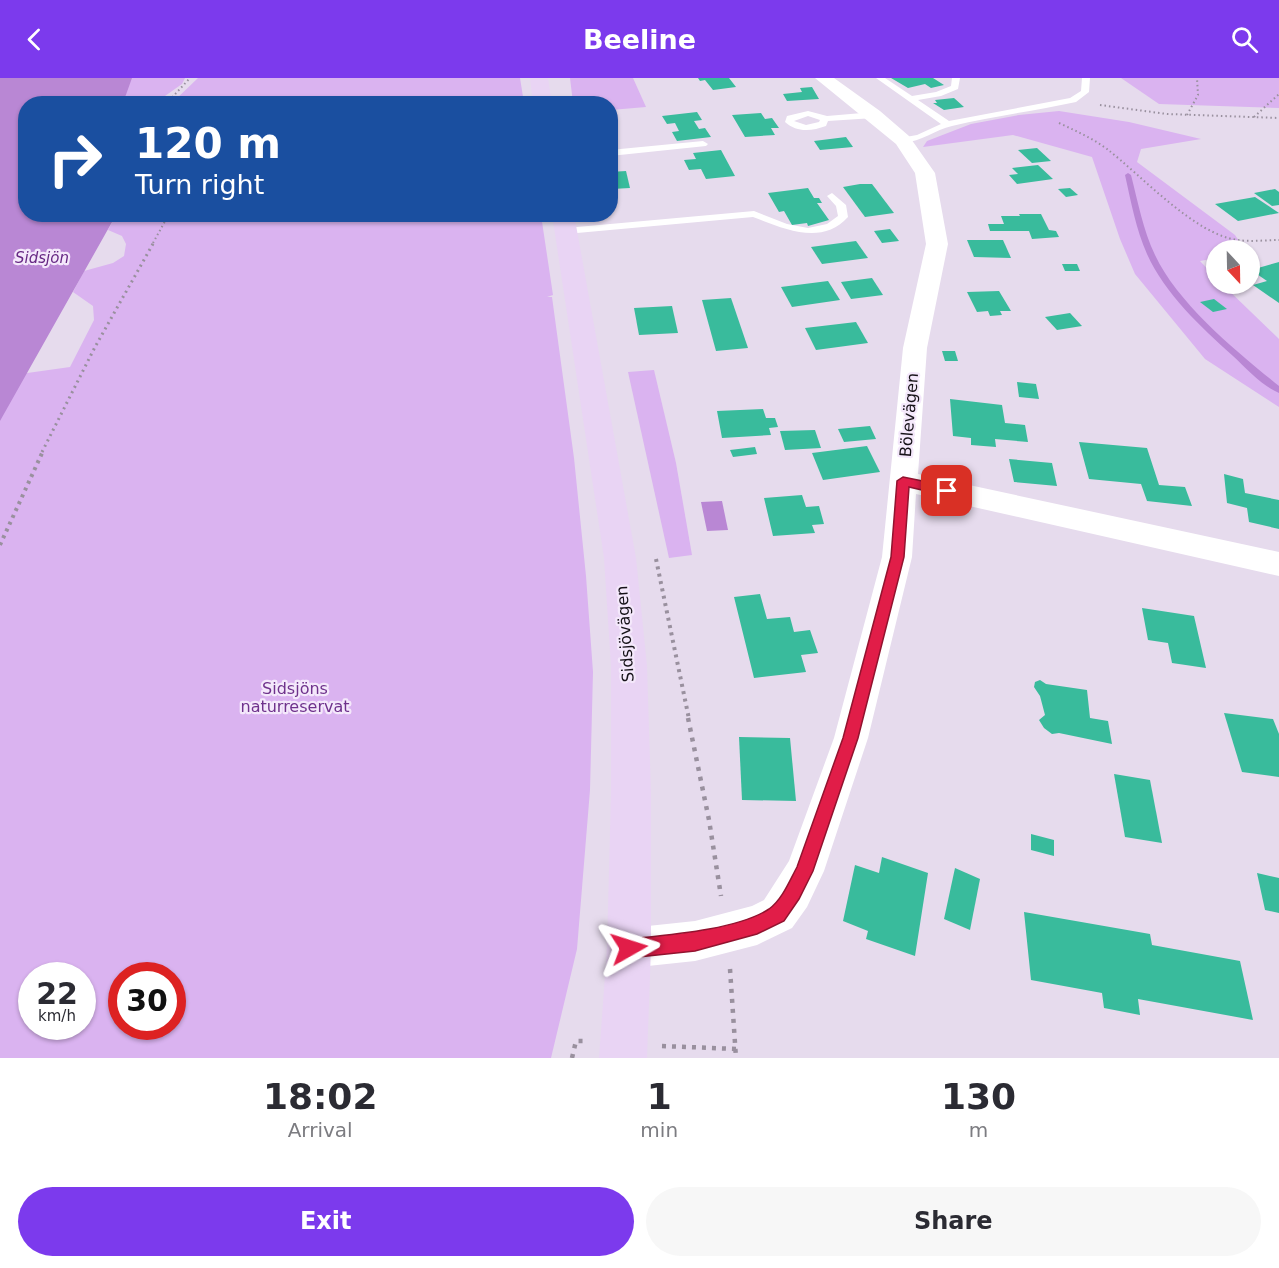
<!DOCTYPE html>
<html lang="en">
<head>
<meta charset="utf-8">
<style>
  body { margin:0; font-family:"DejaVu Sans",sans-serif; background:#f7f7f7; color:#2b2b33; height:100vh; display:flex; flex-direction:column; font-size:22px; white-space:nowrap }
  * { box-sizing:border-box; margin:0 }
  p { font-size:20px; color:#7c7c81 }
  .icon { flex:none; width:33px; height:33px; fill:none; stroke:currentColor; stroke-width:2; stroke-linecap:round; stroke-linejoin:round }
  .map { position:relative; height:980px; overflow:hidden }
  .sheet { display:flex; flex-direction:column; background:#fff; flex:1 }
  .sheet>* { flex:none }
  .hud { position:absolute; left:18px; top:18px; width:600px; height:126px; border-radius:24px; box-shadow:0 2px 4px #0004; background:#1a4fa0; color:#fff; overflow:hidden }
  .needle { width:39px; rotate:158deg }
  .controls { position:absolute; left:1206px; top:162px; display:grid; gap:12px }
  .controls a { display:grid; place-items:center; width:54px; height:54px; border-radius:50%; background:#fff; box-shadow:0 2px 4px #0004; font-size:30px }
  .speed { position:absolute; left:18px; top:884px; display:flex; gap:12px; font-size:30px; font-weight:700; text-align:center }
  .speed>* { display:grid; place-content:center; width:78px; height:78px; border-radius:50%; background:#fff; box-shadow:0 2px 4px #0004; line-height:1 }
  .speed small { font-size:15px; font-weight:400 }
  .speed .limit { border:9px solid #d22; background:#fff; color:#111 }
  .pin { position:absolute; display:grid; place-items:center; width:51px; height:51px; color:#fff; margin:-26px; border-radius:12px; box-shadow:0 3px 9px #0006 }
  .me { position:absolute; width:66px; margin:-33px; rotate:84deg; stroke-linejoin:round; filter:drop-shadow(0 0 4px #0008) }
  .turn { display:flex; align-items:center; gap:21px; height:126px; padding:0 18px; font-size:27px }
  .turn .icon { width:78px; height:78px; stroke-width:2.5 }
  .turn b { display:block; font-size:42px; line-height:51px }
  .eta { display:flex; justify-content:space-evenly; align-items:center; height:102px; text-align:center }
  .eta b { font-size:36px; font-weight:700; line-height:42px }
  .primary-button { display:flex; gap:12px; margin-top:auto; padding:12px 18px }
  .primary-button a { flex:1; height:69px; border-radius:36px; background:#7c3aed; color:#fff; font-size:24px; font-weight:700; line-height:69px; text-align:center }
  .primary-button a+a { background:#f7f7f7; color:#2b2b33 }
  header { display:flex; justify-content:space-between; align-items:center; height:78px; padding:0 18px; background:#7c3aed; color:#fff; font-size:27px; font-weight:700 }
  .map>svg:first-child { display:block }
</style>
</head>
<body>
<header><svg class="icon" aria-label="back" viewBox="0 0 24 24"><path d="M15 5l-7 7 7 7"/></svg>Beeline<svg class="icon" aria-label="search" viewBox="0 0 24 24"><circle cx="10" cy="10" r="6"/><path d="M15 15l6 6"/></svg></header>
<div class="map">
<svg width="1279" height="980" viewBox="0 0 1279 980">
  <rect width="100%" height="100%" fill="#e6dbed"/>
  <!-- green -->
  <g fill="#dab3f0" fill-rule="evenodd">
    <path d="M0,0h185l-3,6 -27,19h-32l3,-9 -100,10v110l-20,162 64,-9 24,-47 -1,-14 -20,-14 11,-21 29,-8 11,-7 2,-12 -4,-8 -14,-6 8,-15h425l12,80 -6,2h5l22,161 12,118 7,96 -3,118 -13,159 -26,109h-551zM32,897h50v51h-50zM122,897h50v51h-50z"/>
    <path d="M198,0h322l4,25h-352z"/>
    <path d="M570,0h63l13,29 -35,3 -1,-6 -37,-1z"/>
    <path d="M1121,0h158v30l-120,-4z"/>
    <path d="M1059,33l70,11 72,17 -60,10 -4,13 98,73 10,15h-29v8l-16,3 16,17v6h6l57,55v68l-74,-48 -70,-85 -15,-35 -28,-82 -79,-22 -90,12 4,-6 44,-17 48,-9z"/>
    <path d="M654,292l22,93 16,92 -23,3 -41,-186z"/>
  </g>
  <!-- water -->
  <g fill="#b987d4">
    <path d="M0,0h132l-9,25 -97,1v110l90,1 -116,206z"/>
    <path d="M722,423l6,29 -21,1 -6,-29z"/>
  </g>
  <g fill="none" stroke-linecap="round" stroke-linejoin="round">
    <!-- stream -->
    <path fill="#b987d4" fill-rule="evenodd" d="M1128,95l3,2c7,27 12,55 24,80 23,49 82,97 124,131v7c-17,-7 -33,-25 -46,-37 -32,-29 -68,-62 -86,-102 -11,-25 -16,-52 -22,-79z"/>
  </g>
  <!-- building -->
  <g fill="#39bb9c">
    <path d="M698,0h31l7,9 -23,3 -8,-10 -5,1z"/>
    <path d="M891,0h42l11,7 -13,3 -6,-4 -17,4z"/>
    <path d="M812,9l7,12 -32,2 -4,-7 19,-2 -2,-4z"/>
    <path d="M954,20l10,9 -20,3 -11,-7h4l-2,-3z"/>
    <path d="M697,34l5,8 -8,1 5,8 6,-1 6,9 -34,4 -5,-9 7,-1 -4,-8 -8,1 -5,-8z"/>
    <path d="M761,35l4,6 7,-1 7,10h-8l4,7 -30,2 -13,-22z"/>
    <path d="M846,59l7,10 -33,3 -6,-9z"/>
    <path d="M1037,70l14,13 -19,2 -14,-13z"/>
    <path d="M721,72l14,26 -29,3 -5,-10 -12,1 -5,-10 12,-1 -3,-6z"/>
    <path d="M1038,87l15,14 -36,5 -8,-9 9,-1 -6,-6z"/>
    <path d="M626,93l4,17 -18,1 -2,-17z"/>
    <path d="M860,106h12l22,29 -29,4 -22,-30z"/>
    <path d="M808,110l6,10h5l3,5h-5l12,17 -21,6 -1,-3 -15,2 -8,-14 -5,1 -11,-19z"/>
    <path d="M1070,110l8,7 -12,2 -8,-8z"/>
    <path d="M1275,111l4,3v13l-7,1 -18,-13z"/>
    <path d="M1255,119l24,16 -41,8 -23,-17z"/>
    <path d="M1019,136h22l8,16 7,1 3,6 -27,2 -3,-8h-39l-2,-7h16l-3,-8h19z"/>
    <path d="M890,151l9,12 -17,2 -8,-12z"/>
    <path d="M967,162h36l8,18 -37,-1z"/>
    <path d="M856,163l12,17 -46,6 -11,-17z"/>
    <path d="M1279,184v41l-26,-18 14,-4 -16,-11z"/>
    <path d="M1062,186h15l3,7h-15z"/>
    <path d="M872,200l11,17 -32,4 -10,-17z"/>
    <path d="M828,203l12,19 -48,7 -11,-20z"/>
    <path d="M999,213l12,20h-11l2,4 -12,1 -2,-5 -11,1 -10,-20z"/>
    <path d="M731,220l17,50 -32,3 -14,-51z"/>
    <path d="M1214,221l13,10 -14,3 -13,-10z"/>
    <path d="M672,228l6,27 -39,2 -5,-27z"/>
    <path d="M1070,235l12,13 -25,4 -12,-13z"/>
    <path d="M856,244l12,21 -52,7 -11,-22z"/>
    <path d="M942,273h13l3,10h-13z"/>
    <path d="M1017,304l19,2 3,15 -20,-2z"/>
    <path d="M950,321l52,6 3,18 20,2 3,17 -33,-3 1,8 -25,-2v-7l-18,-2z"/>
    <path d="M763,331l3,9h9l3,9 -9,1 2,7 -49,3 -5,-27z"/>
    <path d="M870,348l6,13 -32,3 -6,-13z"/>
    <path d="M815,352l6,18 -36,2 -5,-19z"/>
    <path d="M1079,364l68,6 12,37 26,2 7,19 -45,-5 -6,-17 -52,-5z"/>
    <path d="M867,368l13,26 -57,8 -11,-27z"/>
    <path d="M755,369l2,7 -24,3 -3,-7z"/>
    <path d="M1009,381l43,4 5,23 -43,-4z"/>
    <path d="M1224,396l19,5 2,14 34,7v29l-30,-7 -2,-14 -20,-5z"/>
    <path d="M802,417l4,12 13,-1 5,18 -12,1 3,8 -42,3 -9,-38z"/>
    <path d="M760,516l7,25 23,-2 4,15 16,-2 8,23 -17,2 5,17 -52,6 -20,-81z"/>
    <path d="M1142,530l52,8 12,52 -34,-5 -4,-20 -20,-3z"/>
    <path d="M1040,602l6,4 41,6 3,28 18,3 4,23 -53,-11 -7,1 -8,-6 -5,-8 6,-5 -5,-19 -6,-9 1,-5z"/>
    <path d="M1224,635l49,6 6,15v43l-37,-5z"/>
    <path d="M739,659l51,1 6,63 -54,-1z"/>
    <path d="M1114,696l36,6 12,63 -37,-6z"/>
    <path d="M1031,756l23,6v16l-23,-6z"/>
    <path d="M882,779l46,16 -13,83 -49,-17 2,-8 -25,-10 12,-56 24,8z"/>
    <path d="M955,790l25,11 -10,51 -26,-11z"/>
    <path d="M1257,795l22,5v35l-14,-3z"/>
    <path d="M1024,834l126,22 2,11 88,16 13,59 -115,-21 2,16 -36,-7 -2,-15 -71,-13z"/>
  </g>
  <g fill="none" stroke-linecap="round" stroke-linejoin="round">
    <!-- path-far3 -->
    <g stroke="#99909e" stroke-width="2" stroke-dasharray="1.5 3" stroke-linecap="butt">
      <path d="M166,26l24,-26"/>
      <path d="M1100,27l67,9 112,4"/>
      <path d="M1187,37l11,-20 -1,-17"/>
      <path d="M1254,39l25,-23"/>
      <path d="M1059,45c17,8 33,15 48,26 34,26 88,86 131,91 13,2 28,0 41,0"/>
      <path d="M153,165l16,-29"/>
    </g>
    <!-- path-far2 -->
    <path stroke="#99909e" stroke-width="3" stroke-dasharray="2 4" stroke-linecap="butt" d="M42,374l53,-105 59,-105"/>
    <!-- path-far1 -->
    <g stroke="#99909e" stroke-width="4" stroke-dasharray="3 4.5" stroke-linecap="butt">
      <path d="M0,467l43,-94"/>
      <path d="M656,481l33,160"/>
    </g>
    <!-- path -->
    <g stroke="#99909e" stroke-width="4.5" stroke-dasharray="4 6" stroke-linecap="butt">
      <path d="M688,640l21,102 12,76"/>
      <path d="M730,891l6,89"/>
      <path d="M662,968l75,3"/>
      <path d="M572,980l4,-17h7"/>
    </g>
    <!-- service -->
    <g fill="#fff" fill-rule="evenodd">
      <path d="M876,0h9l27,18 24,-4 15,-6 1,-8h8l-2,11 -17,7 -23,4 31,21 121,-23 11,-7 1,-13h8l-1,14 -13,10c-41,9 -83,14 -124,24 -18,4 -33,18 -52,16v-4l17,-3 24,-11z"/>
      <path d="M808,33l19,5 47,-4 4,3 -4,3 -46,3 -2,5c-14,5 -29,7 -41,-4l2,-6zM808,38l12,4 -1,2 -13,3 -12,-4z"/>
      <path d="M703,63l5,3 -2,2 -96,10v-6z"/>
      <path d="M832,115l14,12 2,12c-26,29 -64,12 -95,0l-187,17 -5,-3 5,-3 188,-17 33,13 21,4 19,-4 11,-8 -2,-10 -9,-10z"/>
    </g>
    <!-- minor -->
    <path fill="#fff" fill-rule="evenodd" d="M815,0h19l46,33 29,25 26,37 13,71 -21,104 -9,126 361,78v24l-363,-82 -4,63 -44,181 -44,133 -17,36 -15,21 -35,17 -62,16 -66,7 -14,-6 -6,-14 6,-14 14,-6 66,-7 57,-15 12,-6 25,-39 45,-123 48,-181 21,-209 23,-104 -11,-71 -19,-29z"/>
    <!-- secondary -->
    <g fill="#e9d4f4" fill-rule="evenodd">
      <path d="M530,0h18l4,26h-19z"/>
      <path d="M552,136h22l62,344 11,108 4,127v155l-4,110h-48l8,-110 4,-155v-127l-7,-108z"/>
    </g>
  </g>
  <!-- route -->
  <path fill="#e11d48" stroke="#92132f" stroke-width="1.5" d="M903,399l44,9 7,5 -7,5 -38,-9 -5,70 -46,181 -45,133 -14,28 -15,22 -27,13 -62,17 -66,7 -6,-3 -3,-7 3,-6 6,-3c38,-4 108,-9 140,-30 13,-9 21,-29 28,-42l46,-129 48,-181 6,-76z"/>
  <g text-anchor="middle" dominant-baseline="central" stroke-width="4.5" stroke-linejoin="round" paint-order="stroke">
    <!-- far-water labels -->
    <g font-size="15" font-style="italic" fill="#672984" stroke="#f4e8fb">
      <text x="42" y="180">Sidsjön</text>
    </g>
    <!-- street labels -->
    <g font-size="16" fill="#161218" stroke="#f4e8fb">
      <text transform="translate(909 337) rotate(-85)">Bölevägen</text>
      <text transform="translate(625 556) rotate(-94)">Sidsjövägen</text>
    </g>
    <!-- park labels -->
    <g font-size="16" fill="#6f328c" stroke="#f4e8fb">
      <text x="295" y="610">Sidsjöns<tspan x="295" dy="18">naturreservat</tspan></text>
    </g>
  </g>
</svg>
<div class="controls">
<a><svg class="needle" viewBox="-14 -14 28 28"><path d="M0-13l5 13h-10z" fill="#e53935"/><path d="M0 13l5-13h-10z" fill="#7c7c81"/></svg></a>
</div>
<div class="speed"><div>22<small>km/h</small></div><div class="limit">30</div></div>
<div class="pin" style="left:947px;top:413px;background:#d93025"><svg class="icon" aria-label="arrive" viewBox="0 0 24 24"><path d="M6 21V4h12l-3 4 3 4H6"/></svg></div>
<svg class="me" style="left:629px;top:870px" viewBox="-20 -20 40 40"><path d="M0-17L14 15 0 8-14 15z" fill="#e11d48" stroke="#fff" stroke-width="4"/></svg>
<div class="hud">
<div class="turn"><svg class="icon" aria-label="right" viewBox="0 0 24 24"><path d="M7 20v-9h11M14 6l5 5-5 5"/></svg><div><b>120 m</b>Turn right</div></div>
</div>
</div>
<section class="sheet">
<div class="eta">
<div><b>18:02</b><p>Arrival</p></div>
<div><b>1</b><p>min</p></div>
<div><b>130</b><p>m</p></div>
</div>
<div class="primary-button"><a>Exit</a><a>Share</a></div>
</section>
</body>
</html>
